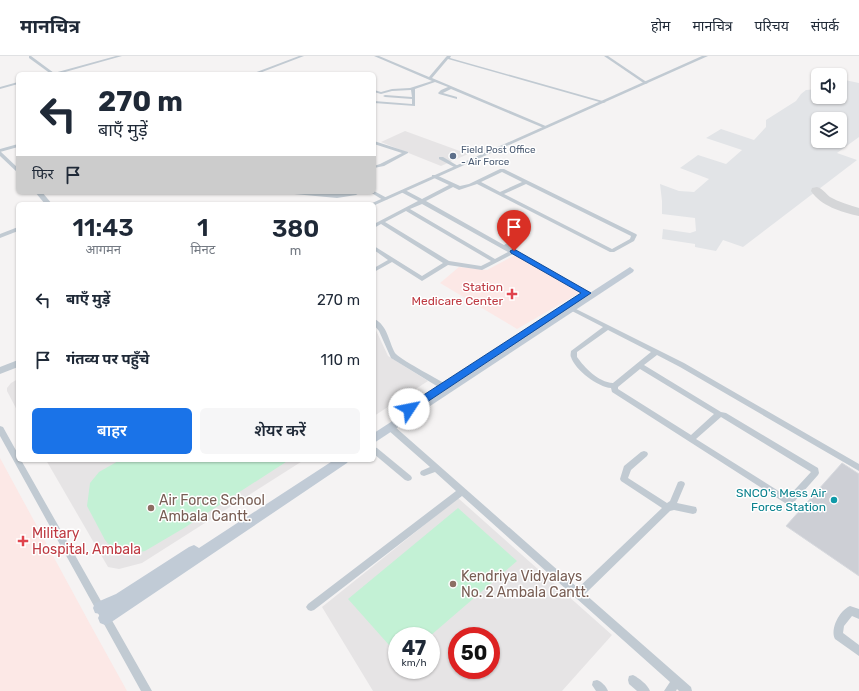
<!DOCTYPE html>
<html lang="hi">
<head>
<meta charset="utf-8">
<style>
  body { margin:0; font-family:Rubik,"Noto Sans Devanagari",sans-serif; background:#f6f6f7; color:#1f2937; height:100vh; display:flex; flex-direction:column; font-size:15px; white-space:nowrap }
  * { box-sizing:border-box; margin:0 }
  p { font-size:13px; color:#747a83 }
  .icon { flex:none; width:22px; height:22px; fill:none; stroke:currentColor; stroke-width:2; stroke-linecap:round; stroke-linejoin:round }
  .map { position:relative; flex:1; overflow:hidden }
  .panel { position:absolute; left:16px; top:146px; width:360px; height:260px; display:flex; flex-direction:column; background:#fff; border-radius:6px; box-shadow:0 1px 3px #0004 }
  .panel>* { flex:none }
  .hud { position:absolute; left:16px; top:16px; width:360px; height:122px; border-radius:6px; box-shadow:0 1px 3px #0004; background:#fff; color:#1f2937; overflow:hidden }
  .tools { position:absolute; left:811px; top:12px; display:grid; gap:8px }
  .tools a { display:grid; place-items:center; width:36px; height:36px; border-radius:6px; background:#fff; box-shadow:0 1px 3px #0004; font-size:20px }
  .speed { position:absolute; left:388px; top:571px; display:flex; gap:8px; font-size:20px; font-weight:700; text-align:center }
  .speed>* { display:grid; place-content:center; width:52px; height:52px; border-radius:50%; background:#fff; box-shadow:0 1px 3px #0004; line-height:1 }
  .speed small { font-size:10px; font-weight:400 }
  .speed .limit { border:6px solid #d22; background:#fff; color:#111 }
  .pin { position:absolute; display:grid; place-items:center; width:34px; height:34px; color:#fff; margin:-41px -17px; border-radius:50% 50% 50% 0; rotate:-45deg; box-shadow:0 0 4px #0007 }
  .pin .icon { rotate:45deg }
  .me { position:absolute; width:44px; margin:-22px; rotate:56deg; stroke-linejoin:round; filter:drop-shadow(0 0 3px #0008) }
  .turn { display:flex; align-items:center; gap:14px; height:84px; padding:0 16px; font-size:18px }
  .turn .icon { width:52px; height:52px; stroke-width:2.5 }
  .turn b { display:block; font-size:28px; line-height:34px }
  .then { display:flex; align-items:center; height:38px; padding:0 16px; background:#0003; gap:8px; font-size:15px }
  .eta { display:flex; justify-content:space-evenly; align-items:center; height:68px; text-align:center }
  .eta b { font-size:24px; font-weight:600; line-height:28px }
  .button { display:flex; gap:8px; margin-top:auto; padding:8px 16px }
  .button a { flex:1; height:46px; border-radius:6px; background:#1a73e8; color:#fff; font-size:16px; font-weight:600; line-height:46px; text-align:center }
  .button a+a { background:#f6f6f7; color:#1f2937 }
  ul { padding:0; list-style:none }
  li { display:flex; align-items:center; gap:12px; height:60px; padding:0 16px }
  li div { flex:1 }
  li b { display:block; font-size:15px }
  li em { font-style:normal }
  header { display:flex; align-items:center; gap:24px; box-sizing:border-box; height:56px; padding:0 20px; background:#fff; border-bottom:1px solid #e0e1e3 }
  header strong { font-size:19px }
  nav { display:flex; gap:22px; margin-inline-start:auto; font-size:14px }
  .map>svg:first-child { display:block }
</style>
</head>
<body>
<header>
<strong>मानचित्र</strong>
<nav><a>होम</a><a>मानचित्र</a><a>परिचय</a><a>संपर्क</a></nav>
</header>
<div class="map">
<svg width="859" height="635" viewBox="0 0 859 635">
  <rect width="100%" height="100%" fill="#f5f3f3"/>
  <!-- education -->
  <g fill="#e6e4e5" fill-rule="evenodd">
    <path d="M405,75l63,23 -27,12 -60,-24z"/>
    <path d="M374,270l14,30 40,25 -54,35z"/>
    <path d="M18,323v33l-11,-21v-3l4,-5z"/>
    <path d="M46,404h258l-162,103 -23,6 -11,-2z"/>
    <path d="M458,442l154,137 -50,56h-189l-51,-84zM397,580h34v34h-34zM457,580h34v34h-34z"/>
  </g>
  <!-- medical -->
  <g fill="#fce8e6">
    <path d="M515,199l66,37 -64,37 -77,-46 19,-16 28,3z"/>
    <path d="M0,402l90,166 37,67h-127z"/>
  </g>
  <!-- airport -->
  <path fill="#e2e4e7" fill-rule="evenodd" d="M840,23l19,4v54l-22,16 20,7 -114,87 -20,-7 -7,11 -21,-4v-3l-33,-5 1,-10 27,4 6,-2 -1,-13 -33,-4v-13l-2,-17 19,7 15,1 15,-13 -29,-11 18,-13 28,9 16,-14 -36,-12 15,-9 33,11 12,-13v-7l30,-19 5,-7 5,-4 12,-1v8h22zM818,63h22v22h-22z"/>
  <!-- green -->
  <g fill="#c3f1d5">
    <path d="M120,404h169l-105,68 -39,23 -20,4 -7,-2 -7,-6 -6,-7 -18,-34 3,-23 9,-11z"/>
    <path d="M458,452l59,53 -87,75h-33v18l-49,-55z"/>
  </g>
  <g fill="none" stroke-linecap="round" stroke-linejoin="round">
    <!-- taxiway -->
    <path fill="#d5d6d8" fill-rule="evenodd" d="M817,131c6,2 8,6 13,10 9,5 19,8 29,11v8c-18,-4 -38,-10 -48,-25l1,-3z"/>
  </g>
  <!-- building -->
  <path fill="#cdcfd5" stroke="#d7d9de" d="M842,407l17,11v102l-73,-50z"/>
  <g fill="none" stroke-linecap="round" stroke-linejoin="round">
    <!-- minor -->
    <g fill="#c1cad2" fill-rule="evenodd">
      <path d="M29,0h2l23,17 62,-17h6l-64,18h-7l-22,-16z"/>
      <path d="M299,0h5l-47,18h-6z"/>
      <path d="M374,0h5l50,21 17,-20 1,-1h4l-1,2 156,44 -3,1 -155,-44 -16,19 116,49 -4,1 -93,-39 -8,4 14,4v2l-18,-5 -1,-1 3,-3 7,-3 -13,-5 -20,7v17l-41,-3v-2l38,3v-5l-27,-2 -2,-1 2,-1 27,2 -1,-7 -19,1 -11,3 -7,-2v-2l7,2 11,-3 18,-1 22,-7z"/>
      <path d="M604,0h4l40,27 -3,1z"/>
      <path d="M18,26v2l-18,5v-2z"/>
      <path d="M374,85l34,11v1l-24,13 -10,2v-2l6,-2 22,-11 -28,-9z"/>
      <path d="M18,88v3l-18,5v-3z"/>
      <path d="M439,101h4l15,9 -4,1 -15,-8z"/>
      <path d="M500,113h4l132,65 1,1 -3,6 -20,11h-4l-133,-68 -18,6 -6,-3 -27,14 78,44 14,-8h4v2l-13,8 7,3v2l73,40 1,1 -1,1h-4l-72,-40 -31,16 -34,-5 -26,16 -30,-19 -18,10v-4l14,-8 -14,-10v-4l48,30 21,-13 -62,-39 -7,4v-4l44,-23 -17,-9v-2h4l17,9 27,-14 -17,-8v-2h4l24,11 9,-2zM502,116l20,10 -22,10 -19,-10zM526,128l105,52 -1,3 -18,10 -108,-55zM422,148l86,48 -13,7 -85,-50zM406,155l85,50 -10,5 -32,-5 -64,-39z"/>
      <path d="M374,135l13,7 1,1 -5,1 -13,-8h4z"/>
      <path d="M291,136h19l27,2 16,-2 6,1 -3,2 -19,3 -43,-4z"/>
      <path d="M18,171v4l-18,7v-4z"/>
      <path d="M572,251l112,56 175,101v7l-179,-104 -23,-12 -13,10 77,47 5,1 92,55 1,5 -1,2 -23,26 -7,3 -3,-1 -173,-111 -1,-4c-13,-1 -36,-18 -40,-31 -1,-1 0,-5 0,-6l32,-24 -33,-17 -1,-1zM608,274l43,22 -38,31c-15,-1 -28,-15 -36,-26v-5zM640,313l74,45 -23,21 -73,-46v-2zM721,361l90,55 -23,25 -92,-58z"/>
      <path d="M374,263c13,5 15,23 21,34 3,5 42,26 51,31l1,2 -1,2h-6l-49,-30 -12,-27 -5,-6z"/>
      <path d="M391,369l3,1 184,162 84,-80 -41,-27 -1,-2 4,-13 17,-14 3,-1 3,1 1,2 -1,2 -16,14 -3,8 39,25 3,-2 8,-19 3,-1 3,1 1,2 -8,19 19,4 1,3 -1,3 -3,1 -19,-4 -4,1 -85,83 106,93 1,4h-13l-2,-2 -1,2h-12l6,-9 -208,-186 -148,114 -3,1 -3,-1 -2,-3 2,-3 148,-113 -21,-19 -11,4 -3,-1 -1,-2 1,-2 9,-4 -42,-37 -1,-2 1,-2z"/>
      <path d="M0,370l3,1 15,27v6h3l131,231h-11l-141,-255z"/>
      <path d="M374,391l3,1 34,28 1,2 -1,2 -3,1 -3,-1 -31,-26z"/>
      <path d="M850,550l9,3v10l-7,-3 -8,10 -1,7 16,12v11l-24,-17c-5,-10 4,-28 15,-33z"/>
      <path d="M633,619c6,3 15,10 17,16h-13l-8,-7 -1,-4 1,-4z"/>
      <path d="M597,624c5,2 9,6 11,11h-12l-4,-6 1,-4z"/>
    </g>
    <!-- tertiary -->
    <g fill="#c1cad2" fill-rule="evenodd">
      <path d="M702,0h6l-333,149 -5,-1z"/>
      <path d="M0,95l18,17v5l-18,-17z"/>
      <path d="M35,136h7l10,12h-7z"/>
      <path d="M18,304v7l-18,7v-7z"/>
    </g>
    <!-- secondary -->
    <g fill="#c1cbd6" fill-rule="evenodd">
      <path d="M630,211l4,3 -1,2 -259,171v-10z"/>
      <path d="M334,404h15l-2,3 -237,160 -5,2 -5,-2 -2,-5 2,-4 -5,-1 -2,-5 2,-5 21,-9 73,-47 5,-2 5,3z"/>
    </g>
  </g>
  <!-- route -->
  <path fill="#1a73e8" stroke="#114b97" d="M514,193l77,44 -179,119h-7l-1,-3 1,-2 176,-114 -70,-40 -1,-2z"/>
  <!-- markers -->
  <circle fill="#5c6f8a" stroke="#fff" stroke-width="1.5" cx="453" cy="100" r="4"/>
  <g fill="#e0444e" stroke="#fff" stroke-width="1.5">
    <path d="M510 232h4v4h4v4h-4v4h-4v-4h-4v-4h4z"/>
    <path d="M21 479h4v4h4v4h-4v4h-4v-4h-4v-4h4z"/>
  </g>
  <circle fill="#0f9aa8" stroke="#fff" stroke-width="1.5" cx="834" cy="444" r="4"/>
  <g fill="#8d6e63" stroke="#fff" stroke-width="1.5">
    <circle cx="151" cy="452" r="4"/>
    <circle cx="453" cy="528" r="4"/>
  </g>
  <g text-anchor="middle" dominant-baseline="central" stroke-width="3" stroke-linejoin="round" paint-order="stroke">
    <!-- far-service labels -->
    <g font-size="10" fill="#4e5e75" stroke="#fff" text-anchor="start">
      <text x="461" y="94">Field Post Office<tspan x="461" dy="12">- Air Force</tspan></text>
    </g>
    <!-- health labels -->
    <g font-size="12" fill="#be3a42" stroke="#fff" text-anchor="end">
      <text x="503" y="231">Station<tspan x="503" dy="14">Medicare Center</tspan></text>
    </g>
    <!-- culture labels -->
    <g font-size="12" fill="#0d838f" stroke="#fff" text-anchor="end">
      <text x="826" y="437">SNCO's Mess Air<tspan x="826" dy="14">Force Station</tspan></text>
    </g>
    <!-- near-education labels -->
    <g font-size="14" fill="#785e54" stroke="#fff" text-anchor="start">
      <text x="159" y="444">Air Force School<tspan x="159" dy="16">Ambala Cantt.</tspan></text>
      <text x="461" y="520">Kendriya Vidyalays<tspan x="461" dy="16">No. 2 Ambala Cantt.</tspan></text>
    </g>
    <!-- near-health labels -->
    <g font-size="14" fill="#be3a42" stroke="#fff" text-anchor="start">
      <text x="32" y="477">Military<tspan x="32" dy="16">Hospital, Ambala</tspan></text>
    </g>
  </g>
</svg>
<div class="tools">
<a><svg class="icon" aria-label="sound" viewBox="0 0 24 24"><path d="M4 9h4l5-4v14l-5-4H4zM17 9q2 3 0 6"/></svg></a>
<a><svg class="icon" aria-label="layers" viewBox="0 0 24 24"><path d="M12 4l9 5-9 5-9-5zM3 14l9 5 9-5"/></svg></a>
</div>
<div class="speed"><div>47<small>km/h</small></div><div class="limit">50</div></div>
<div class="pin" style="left:514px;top:195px;background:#d93025"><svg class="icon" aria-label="arrive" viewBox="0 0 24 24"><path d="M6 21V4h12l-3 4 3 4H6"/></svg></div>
<svg class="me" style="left:409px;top:353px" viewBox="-20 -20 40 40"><circle r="19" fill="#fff"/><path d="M0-13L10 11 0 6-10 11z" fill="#1a73e8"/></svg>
<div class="hud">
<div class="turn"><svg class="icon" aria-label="left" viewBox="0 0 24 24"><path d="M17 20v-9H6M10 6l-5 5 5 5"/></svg><div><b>270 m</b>बाएँ मुड़ें</div></div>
<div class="then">फिर<svg class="icon" aria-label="arrive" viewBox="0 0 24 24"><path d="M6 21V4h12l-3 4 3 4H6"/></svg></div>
</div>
<section class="panel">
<div class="eta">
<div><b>11:43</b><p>आगमन</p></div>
<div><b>1</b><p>मिनट</p></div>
<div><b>380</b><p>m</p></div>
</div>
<ul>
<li><svg class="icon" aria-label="left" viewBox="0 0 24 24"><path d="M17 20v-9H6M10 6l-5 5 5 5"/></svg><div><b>बाएँ मुड़ें</b></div><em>270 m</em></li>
<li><svg class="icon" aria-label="arrive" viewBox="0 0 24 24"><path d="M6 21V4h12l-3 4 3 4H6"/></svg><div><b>गंतव्य पर पहुँचे</b></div><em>110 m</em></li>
</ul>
<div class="button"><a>बाहर</a><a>शेयर करें</a></div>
</section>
</div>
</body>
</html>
